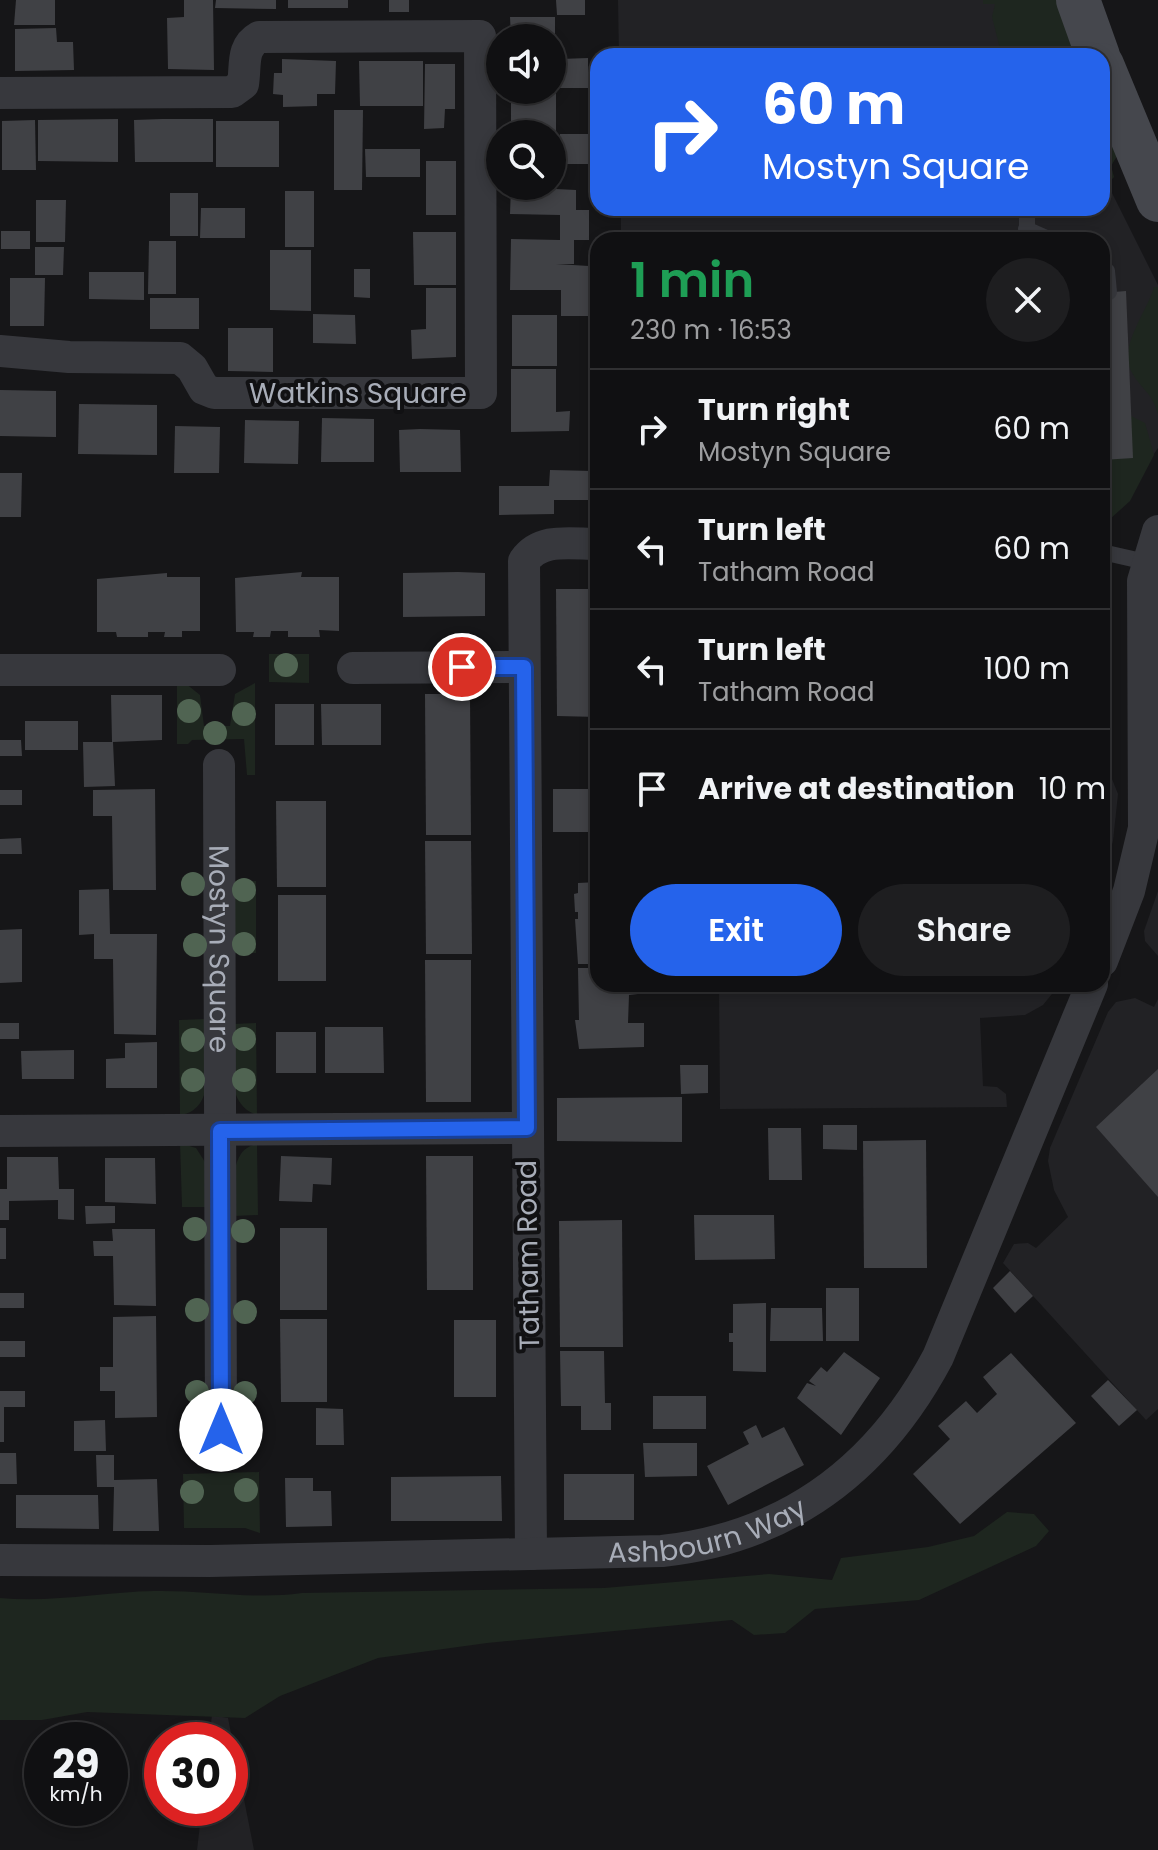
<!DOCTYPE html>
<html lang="en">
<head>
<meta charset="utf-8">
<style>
  body { margin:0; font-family:Poppins,sans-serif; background:#1e1e20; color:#f1f3f6; height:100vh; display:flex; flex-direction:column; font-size:30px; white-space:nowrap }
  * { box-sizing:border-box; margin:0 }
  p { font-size:26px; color:#9c9d9f }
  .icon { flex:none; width:44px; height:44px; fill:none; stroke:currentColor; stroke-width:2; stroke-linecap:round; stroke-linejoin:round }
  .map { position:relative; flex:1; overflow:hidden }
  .side { position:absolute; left:590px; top:232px; width:520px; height:760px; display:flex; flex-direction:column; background:#101012; border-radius:24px; box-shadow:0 4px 12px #0003,0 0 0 2px #303032 }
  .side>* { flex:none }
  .guide { position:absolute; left:590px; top:48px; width:520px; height:168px; border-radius:24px; box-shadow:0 4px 12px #0003,0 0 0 2px #303032; background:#2563eb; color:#fff; overflow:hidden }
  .fabs { position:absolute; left:486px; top:24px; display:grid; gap:16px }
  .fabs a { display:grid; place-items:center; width:80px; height:80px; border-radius:50%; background:#101012; box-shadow:0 4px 12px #0003,0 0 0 2px #303032; font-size:40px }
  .speed { position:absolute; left:24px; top:1722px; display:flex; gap:16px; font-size:40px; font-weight:700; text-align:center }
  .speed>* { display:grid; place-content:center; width:104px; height:104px; border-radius:50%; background:#101012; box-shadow:0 4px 12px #0003,0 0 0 2px #303032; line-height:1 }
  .speed small { font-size:20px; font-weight:400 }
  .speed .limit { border:12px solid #d22; background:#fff; color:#111 }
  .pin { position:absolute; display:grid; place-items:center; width:68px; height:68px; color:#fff; margin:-34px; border:4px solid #fff; border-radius:50%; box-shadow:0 2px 8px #0007 }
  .me { position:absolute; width:88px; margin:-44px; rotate:0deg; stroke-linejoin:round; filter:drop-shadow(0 0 6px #0008) }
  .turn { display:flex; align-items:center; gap:28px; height:168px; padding:0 40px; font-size:36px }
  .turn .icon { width:104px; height:104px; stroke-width:2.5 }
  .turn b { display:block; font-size:56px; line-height:68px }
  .round { display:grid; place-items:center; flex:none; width:84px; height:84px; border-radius:42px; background:#1e1e20 }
  .headline { display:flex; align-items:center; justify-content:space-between; height:136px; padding:0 40px }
  h1 { font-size:48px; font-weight:600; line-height:60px; color:#1e9e55 }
  .cta { display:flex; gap:16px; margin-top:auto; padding:16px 40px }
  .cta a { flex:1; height:92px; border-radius:48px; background:#2563eb; color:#fff; font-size:32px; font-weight:600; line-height:92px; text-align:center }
  .cta a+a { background:#1e1e20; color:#f1f3f6 }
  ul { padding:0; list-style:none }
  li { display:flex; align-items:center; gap:24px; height:120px; padding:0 40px; border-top:2px solid #303032 }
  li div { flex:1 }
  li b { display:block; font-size:30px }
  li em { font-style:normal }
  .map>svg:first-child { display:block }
</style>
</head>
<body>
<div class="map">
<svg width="1158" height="1850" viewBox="0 0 1158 1850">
  <rect width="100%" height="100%" fill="#161618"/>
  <!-- built -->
  <g fill="#222225">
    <path d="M618,0h414l23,56h-436z"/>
    <path d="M1102,173l56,112v163l-46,68 -10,50v-326h-481v-32h481z"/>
    <path d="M1102,594l9,14v25l-9,31z"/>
    <path d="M1102,754l16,40 -5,47 -11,39z"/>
    <path d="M1158,891v65l-13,-15 -1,-10z"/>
    <path d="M719,984h341l-17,21 -18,10 -45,3 3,68 14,1 9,7 1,13 -287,2z"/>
    <path d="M1135,998l19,9 4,-8v410l-12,11 -143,-157 11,-19 14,-1 8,5 32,-31 -14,-27 -6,-29 2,-13 58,-136 8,-10z"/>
    <path d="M212,1715l16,3 26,132h-57l5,-42h28v-68h-21z"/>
  </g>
  <!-- green -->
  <g fill="#1e261f">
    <path d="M983,0h94l6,56h-81l-10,-39 3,-13h-12z"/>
    <path d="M1102,79l15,77 -6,10 3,11 -12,13z"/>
    <path d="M1154,287h4v127c-7,-24 -17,-24 -27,-43 -13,-24 17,-61 23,-84z"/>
    <path d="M1131,416l14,7 9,32 -24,46 -20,18h-8v-59z"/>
    <path d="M269,654h40v29l-40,-1z"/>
    <path d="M177,682l8,1 15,12 4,31h26l5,-32 20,-11v92h-8l-3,-36 -52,1 -4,4h-11z"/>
    <path d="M256,881v72h-23l-1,-71z"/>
    <path d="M205,1019c1,29 15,91 -25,96l-1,-95z"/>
    <path d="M256,1023l1,92c-35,-11 -24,-62 -24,-91z"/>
    <path d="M180,1143l16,5 9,14 1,45h-24z"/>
    <path d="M257,1144l1,71 -24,1c1,-24 -7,-67 23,-72z"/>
    <path d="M259,1472l1,61 -15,-5h-61l-1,-54z"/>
    <path d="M1007,1512l27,2 15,17 -13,15 -117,54 -104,9 -30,24 -31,2 -22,-15 -245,23 -109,15 -98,38 -35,22 -158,-6 -45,8h-42v-122c51,5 103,-6 154,-7 50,-1 99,9 148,2l302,-5 165,-14 63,6 9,-22 87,-11 46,-11z"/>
  </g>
  <!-- building -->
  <g fill="#404145">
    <path d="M16,0h39v25h-41z"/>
    <path d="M184,0h29l1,70 -46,-1 -1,-51 17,-1z"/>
    <path d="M216,0h60v9l-61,-1z"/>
    <rect x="288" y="0" width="60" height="8"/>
    <rect x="389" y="0" width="20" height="12"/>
    <path d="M556,0h29v15h-28z"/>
    <path d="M510,17h45v44h-3v-23h-41z"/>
    <path d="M56,28l1,14h16l1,28 -59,1v-42z"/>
    <path d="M588,58v30h-28v-29z"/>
    <path d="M282,59l54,2 -1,33h-18v12l-34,1v-12l-10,-1 1,-21h8z"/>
    <path d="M359,61h64v45h-63z"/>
    <path d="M425,64h30v45h-10l-1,19 -20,1z"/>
    <path d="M552,86h4v51l-4,-3h-41v-44h41z"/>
    <path d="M334,110h29l-1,80h-28z"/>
    <path d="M118,119v43l-80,-1v-41z"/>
    <path d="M162,119h51v43h-78l-1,-42z"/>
    <path d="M35,120l1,50h-34v-49z"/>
    <rect x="216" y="121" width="63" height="46"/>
    <path d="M560,134h28l1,30h-30z"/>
    <path d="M365,149h55v28h-54z"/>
    <rect x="426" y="161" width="30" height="54"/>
    <path d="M552,163h4v26l20,1v20h13v30h-15v24h-18l33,2v50h-28v-26h-51l1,-51 49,1v-25l-50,-1 1,-28h41z"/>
    <rect x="285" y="191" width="29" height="56"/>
    <rect x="170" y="193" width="28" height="43"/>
    <path d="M36,200h30l-1,42h-29z"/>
    <path d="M201,208h44v30h-45z"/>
    <rect x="1" y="231" width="29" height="18"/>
    <path d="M413,232h43v53h-42z"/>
    <path d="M149,241h27v53h-28z"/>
    <path d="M35,247h29l-1,28h-28z"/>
    <path d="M270,250h41v61l-41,-1z"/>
    <path d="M354,269h16v29l-16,-1z"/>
    <path d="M89,272h55v28l-55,-1z"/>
    <path d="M10,278h35l-1,48h-34z"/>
    <path d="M426,288h30v69l-44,2 -1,-29 15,-1z"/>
    <path d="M1126,291l7,167 -31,2v-167z"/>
    <rect x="150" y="298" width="49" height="31"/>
    <path d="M313,314l42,1 1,29 -43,-1z"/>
    <rect x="512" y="315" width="45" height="51"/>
    <path d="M228,328h45v44l-45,-1z"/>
    <path d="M511,369h45v43l14,-1 -1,20 -58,1z"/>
    <path d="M0,390l56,1v46l-56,-1z"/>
    <path d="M79,404l78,1v50l-79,-1z"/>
    <path d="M322,418l52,1v43h-53z"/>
    <path d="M245,420l54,1 -1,43 -54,-1z"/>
    <path d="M175,426l45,1 -1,46h-45z"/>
    <path d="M420,429l40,1 1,42h-61l-1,-42z"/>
    <path d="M550,470l43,1v29h-39v14l-55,1v-29h50z"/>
    <path d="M0,473h22l-1,44h-21z"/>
    <path d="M302,572l-1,5h38v54l-20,-1 1,7h-32v-6h-17l-1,6h-17l1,-5h-18l-1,-54z"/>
    <path d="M458,572l27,1v43l-82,1v-44z"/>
    <path d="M167,573v4h33v54h-18v6h-18l1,-5h-17v5h-31l-1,-5h-19v-53z"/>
    <path d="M556,589h42v128l-41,-1z"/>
    <path d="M425,694h45l1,141h-45z"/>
    <path d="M111,695h51v45l-49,2 2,44 -31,1 -1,-45h29z"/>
    <rect x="275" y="704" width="39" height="41"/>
    <path d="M321,704h60v41h-59z"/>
    <rect x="25" y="721" width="53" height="29"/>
    <path d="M0,740h21l1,16h-22z"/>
    <path d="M155,789l1,101h-43l-1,-74h-19v-26z"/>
    <rect x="553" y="789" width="45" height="43"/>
    <rect x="0" y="790" width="22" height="15"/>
    <path d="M276,801h50v86h-49z"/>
    <path d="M21,838l1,16h-22v-15z"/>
    <path d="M425,841h46l1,113h-46z"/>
    <path d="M598,882v82h-20l-3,-45h3v-7h-3l-1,-18 4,-1v-10z"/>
    <path d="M109,889l1,45h47l-1,101 -42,-1 -1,-75h-19v-25l-15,1v-45z"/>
    <rect x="278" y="895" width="48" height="86"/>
    <path d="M22,929v53l-22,1v-53z"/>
    <path d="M425,960h46v142h-45z"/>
    <path d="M578,968h20v16h49v9l-18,2 -1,28h16v24l-65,2 -4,-29h4z"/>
    <rect x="0" y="1023" width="19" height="16"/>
    <path d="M325,1027h58l1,46h-59z"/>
    <rect x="276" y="1032" width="40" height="41"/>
    <path d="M157,1042v46h-51v-29l19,-1v-15z"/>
    <path d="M74,1050v29h-52l-1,-28z"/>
    <path d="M680,1065h28v28l-27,1z"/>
    <path d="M1158,1069v128l-62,-70z"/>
    <path d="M682,1097v45l-125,-1v-43z"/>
    <path d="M823,1125h34v25l-34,-1z"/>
    <path d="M768,1128h33l1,52h-33z"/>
    <path d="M926,1140l1,128h-63l-1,-127z"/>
    <path d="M281,1156l51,2 -1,27 -18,-1 -1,18 -33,-1z"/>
    <path d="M426,1156h47v134h-46z"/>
    <path d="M7,1157h51l1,32h15v31l-16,-1v-19l-49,1v19h-9v-31h7z"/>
    <path d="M105,1158h50l1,46 -51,-2z"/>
    <path d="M85,1206h30v17l-29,1z"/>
    <path d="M694,1215h80l1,44 -80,1z"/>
    <path d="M622,1220l1,127h-63l-1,-126z"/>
    <rect x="0" y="1228" width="6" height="31"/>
    <rect x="280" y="1228" width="47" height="82"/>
    <path d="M112,1229h43l1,77 -42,-1 -1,-49h-19l-1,-15h20z"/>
    <path d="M1010,1271l23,25 -18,17 -22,-25z"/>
    <rect x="826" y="1288" width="33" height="53"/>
    <rect x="0" y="1293" width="24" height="15"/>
    <path d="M766,1303v69l-33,-1v-29h-4v-9h4v-29z"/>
    <path d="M771,1308h51l1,33h-53z"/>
    <path d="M156,1316l1,101 -42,1v-27h-15v-24h13v-50z"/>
    <path d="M280,1319h47v83h-46z"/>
    <rect x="454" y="1320" width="42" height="77"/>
    <rect x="0" y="1341" width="25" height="16"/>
    <path d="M560,1351h44l1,52h6v27h-30v-24h-20z"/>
    <path d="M844,1352l36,26 -39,57 -44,-37 10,-15 9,3 -7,-5 12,-14 6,5z"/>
    <path d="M1011,1353l65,70 -116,101 -47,-50 37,-35 -12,-13 28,-25 11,12 20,-19 -14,-17z"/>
    <path d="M1108,1380l29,30 -18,16 -28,-30z"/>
    <path d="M0,1391h25v16h-21v35h-4z"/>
    <rect x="653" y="1396" width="53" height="33"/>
    <path d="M316,1408l27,1 1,36h-28z"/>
    <path d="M105,1420l1,31h-32v-30z"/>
    <path d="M756,1425l6,13 22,-11 20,38 -76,40 -21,-39 42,-22 -6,-12z"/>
    <path d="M643,1443h54v33l-52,1z"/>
    <path d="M0,1453h16l1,31h-17z"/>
    <path d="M96,1455h18v25l43,-1 2,52h-46l1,-44h-17z"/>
    <rect x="564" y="1474" width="70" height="46"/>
    <path d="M501,1476l1,45h-111v-44z"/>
    <path d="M285,1478h28v13h18l1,35 -46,1z"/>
    <path d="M16,1495h82l1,34 -83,-1z"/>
  </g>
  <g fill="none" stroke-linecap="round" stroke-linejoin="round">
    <!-- lane -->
    <g stroke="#37383d" stroke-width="16">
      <path d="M1026,229l25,11"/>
      <path d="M1027,240v-32"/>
      <path d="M1102,268l5,3 2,21"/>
      <path d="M1102,552l44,10"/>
    </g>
    <!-- street -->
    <g stroke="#37383d" stroke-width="32">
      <path d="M0,93l232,-1 11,-8c3,-18 -2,-37 16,-47l221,-1 1,357h-267l-10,-4 -12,-21 -12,-10 -111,-1 -69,-6"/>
      <path d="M353,668l171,-1"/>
      <path d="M0,670h220"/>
      <path id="s1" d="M219,765l2,665"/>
      <path d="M1102,961l27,-70 15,-63 -1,-247 15,-50"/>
      <path d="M0,1131l527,-3"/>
      <path d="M531,1554l-7,-993c17,-24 46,-17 74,-17"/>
      <path id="s2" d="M0,1560l210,1 452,-10c127,-14 217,-83 276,-194l154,-373"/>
    </g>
    <!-- secondary -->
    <g stroke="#45474d" stroke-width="44">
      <path d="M1078,0l20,56"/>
      <path d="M1102,65l56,135"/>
    </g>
  </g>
  <!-- trees -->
  <g fill="#506452">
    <circle cx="286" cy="665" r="12"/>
    <circle cx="189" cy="711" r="12"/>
    <circle cx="244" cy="714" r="12"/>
    <circle cx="215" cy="733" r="12"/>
    <circle cx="193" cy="884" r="12"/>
    <circle cx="244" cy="890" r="12"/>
    <circle cx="244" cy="944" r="12"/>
    <circle cx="195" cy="945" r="12"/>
    <circle cx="244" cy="1039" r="12"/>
    <circle cx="193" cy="1040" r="12"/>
    <circle cx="193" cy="1080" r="12"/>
    <circle cx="244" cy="1080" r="12"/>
    <circle cx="195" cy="1229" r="12"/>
    <circle cx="243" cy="1231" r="12"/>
    <circle cx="197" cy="1310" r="12"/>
    <circle cx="245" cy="1312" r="12"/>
    <circle cx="197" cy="1392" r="12"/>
    <circle cx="245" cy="1393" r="12"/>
    <circle cx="246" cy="1490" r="12"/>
    <circle cx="192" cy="1492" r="12"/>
  </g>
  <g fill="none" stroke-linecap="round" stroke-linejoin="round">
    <!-- route casing -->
    <g stroke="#184099" stroke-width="20">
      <path id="route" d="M221,1430l-1,-299 307,-3 -3,-461h-62"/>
    </g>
    <!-- route -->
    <use href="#route" stroke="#2563eb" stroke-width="14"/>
  </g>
  <g text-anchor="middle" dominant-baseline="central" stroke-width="8" stroke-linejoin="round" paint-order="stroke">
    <!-- street labels -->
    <g font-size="28" fill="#a8adb8" stroke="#111113">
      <text x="358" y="393">Watkins Square</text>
      <text stroke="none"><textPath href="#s1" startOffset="184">Mostyn Square</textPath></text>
      <text transform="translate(528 1255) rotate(-91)">Tatham Road</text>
      <text stroke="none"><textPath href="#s2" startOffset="710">Ashbourn Way</textPath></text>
    </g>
  </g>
</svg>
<div class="fabs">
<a><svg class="icon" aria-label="sound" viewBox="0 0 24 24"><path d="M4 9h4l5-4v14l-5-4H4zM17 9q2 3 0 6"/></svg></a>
<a><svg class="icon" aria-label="search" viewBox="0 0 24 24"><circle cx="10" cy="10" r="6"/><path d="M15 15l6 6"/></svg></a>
</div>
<div class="speed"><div>29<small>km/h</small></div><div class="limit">30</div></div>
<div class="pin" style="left:462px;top:667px;background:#d93025"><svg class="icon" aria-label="arrive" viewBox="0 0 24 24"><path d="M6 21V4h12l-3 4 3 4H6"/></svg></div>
<svg class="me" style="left:221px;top:1430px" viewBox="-20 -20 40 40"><circle r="19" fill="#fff"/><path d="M0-13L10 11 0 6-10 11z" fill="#2563eb"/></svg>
<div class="guide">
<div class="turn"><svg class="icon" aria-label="right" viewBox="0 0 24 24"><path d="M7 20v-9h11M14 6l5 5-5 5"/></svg><div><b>60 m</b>Mostyn Square</div></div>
</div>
<section class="side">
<div class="headline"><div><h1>1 min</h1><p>230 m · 16:53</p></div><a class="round"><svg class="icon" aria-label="close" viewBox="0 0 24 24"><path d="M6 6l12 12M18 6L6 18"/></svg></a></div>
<ul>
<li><svg class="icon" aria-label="right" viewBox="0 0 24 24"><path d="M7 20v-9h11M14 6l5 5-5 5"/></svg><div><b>Turn right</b><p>Mostyn Square</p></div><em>60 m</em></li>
<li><svg class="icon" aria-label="left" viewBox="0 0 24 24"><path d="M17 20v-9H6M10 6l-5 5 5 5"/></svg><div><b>Turn left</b><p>Tatham Road</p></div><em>60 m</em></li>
<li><svg class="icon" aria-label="left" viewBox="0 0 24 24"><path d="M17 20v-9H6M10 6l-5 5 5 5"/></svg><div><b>Turn left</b><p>Tatham Road</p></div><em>100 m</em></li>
<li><svg class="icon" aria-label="arrive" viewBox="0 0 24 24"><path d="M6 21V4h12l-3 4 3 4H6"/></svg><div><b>Arrive at destination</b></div><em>10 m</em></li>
</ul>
<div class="cta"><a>Exit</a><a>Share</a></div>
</section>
</div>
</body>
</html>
